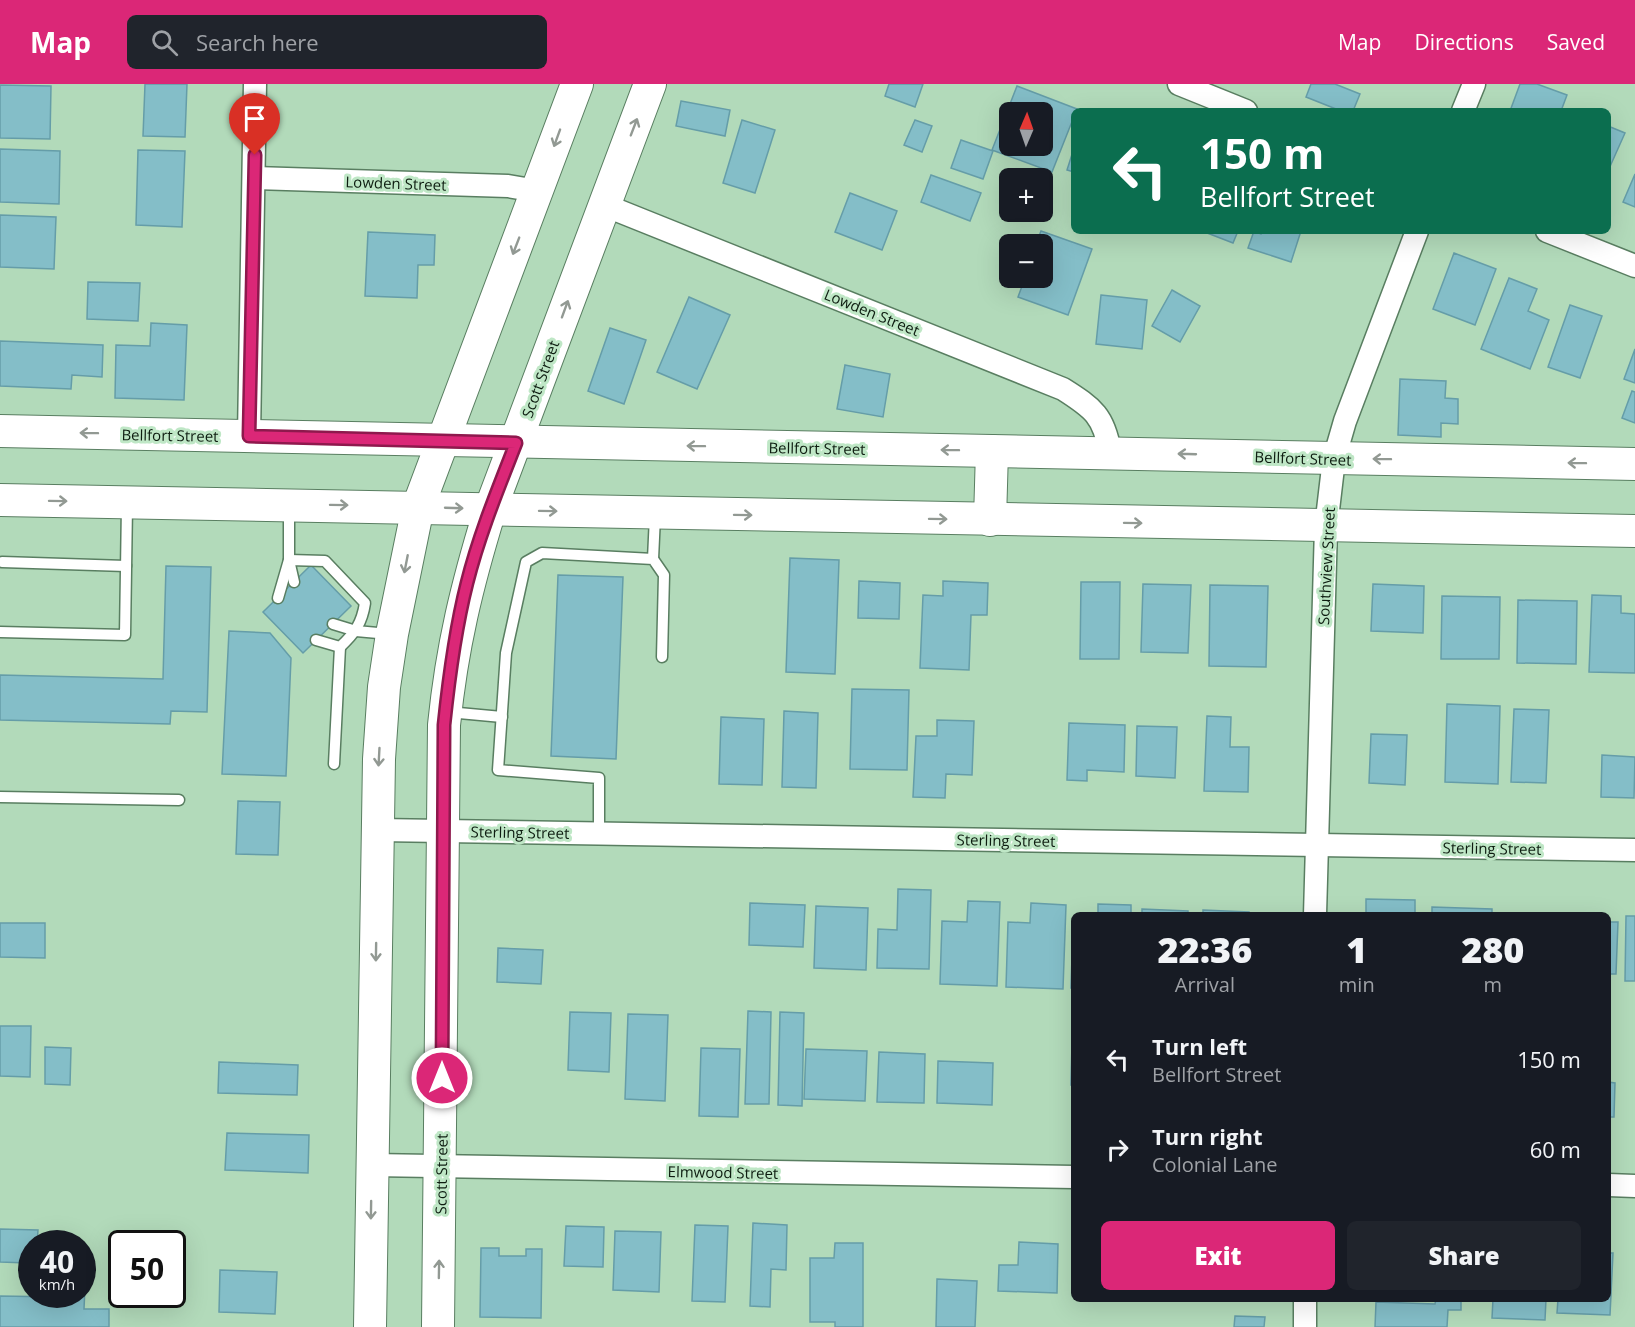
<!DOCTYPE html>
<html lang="en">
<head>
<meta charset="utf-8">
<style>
  body { margin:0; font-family:"Open Sans",sans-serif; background:#20242c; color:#f1f3f6; height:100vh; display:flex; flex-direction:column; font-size:22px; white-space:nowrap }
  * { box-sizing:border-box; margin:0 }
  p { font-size:20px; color:#9ea1a6 }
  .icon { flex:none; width:33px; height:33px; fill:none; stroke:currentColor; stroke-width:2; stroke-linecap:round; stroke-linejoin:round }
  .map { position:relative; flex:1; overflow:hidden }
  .sheet { position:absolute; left:1071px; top:828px; width:540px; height:390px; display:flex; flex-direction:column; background:#171b24; border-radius:9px; box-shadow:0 6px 24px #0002 }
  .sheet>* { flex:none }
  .banner { position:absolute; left:1071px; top:24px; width:540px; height:126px; border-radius:9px; box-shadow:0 6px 24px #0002; background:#0b6e4f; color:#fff; overflow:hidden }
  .needle { width:39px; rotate:2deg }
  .tools { position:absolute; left:999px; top:18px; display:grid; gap:12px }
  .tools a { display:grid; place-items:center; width:54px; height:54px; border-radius:9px; background:#171b24; box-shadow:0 6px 24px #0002; font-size:30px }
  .speed { position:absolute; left:18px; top:1146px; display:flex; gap:12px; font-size:30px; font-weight:700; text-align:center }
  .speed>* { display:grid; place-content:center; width:78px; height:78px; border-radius:50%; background:#171b24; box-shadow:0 6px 24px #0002; line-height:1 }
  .speed small { font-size:15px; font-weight:400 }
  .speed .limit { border:3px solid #111; border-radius:9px; background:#fff; color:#111 }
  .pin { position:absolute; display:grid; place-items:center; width:51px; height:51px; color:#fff; margin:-62px -26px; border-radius:50% 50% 50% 0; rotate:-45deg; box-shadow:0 0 6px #0007 }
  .pin .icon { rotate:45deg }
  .me { position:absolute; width:66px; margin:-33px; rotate:0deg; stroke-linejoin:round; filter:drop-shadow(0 0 4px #0008) }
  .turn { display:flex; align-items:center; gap:21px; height:126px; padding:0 30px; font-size:27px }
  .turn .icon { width:78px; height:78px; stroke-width:2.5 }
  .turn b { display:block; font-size:42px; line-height:51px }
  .eta { display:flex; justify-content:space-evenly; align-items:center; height:102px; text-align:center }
  .eta b { font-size:36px; font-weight:800; line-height:42px }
  .action { display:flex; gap:12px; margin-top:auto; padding:12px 30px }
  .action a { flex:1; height:69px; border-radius:9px; background:#db2777; color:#fff; font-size:24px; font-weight:800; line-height:69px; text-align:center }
  .action a+a { background:#20242c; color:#f1f3f6 }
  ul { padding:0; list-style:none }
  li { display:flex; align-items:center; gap:18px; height:90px; padding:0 30px }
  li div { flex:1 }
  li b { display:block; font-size:22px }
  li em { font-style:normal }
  header { display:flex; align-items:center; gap:36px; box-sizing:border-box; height:84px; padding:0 30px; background:#db2777; color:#fff }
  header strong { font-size:28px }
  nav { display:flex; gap:33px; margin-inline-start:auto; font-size:21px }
  .search { width:420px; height:54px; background:#20242c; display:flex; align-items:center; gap:15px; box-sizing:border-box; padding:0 21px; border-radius:9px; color:#9ea1a6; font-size:22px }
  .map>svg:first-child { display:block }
</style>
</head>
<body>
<header>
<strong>Map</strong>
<div class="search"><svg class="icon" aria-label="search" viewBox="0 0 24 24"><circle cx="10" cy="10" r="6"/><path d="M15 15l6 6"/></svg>Search here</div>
<nav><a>Map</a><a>Directions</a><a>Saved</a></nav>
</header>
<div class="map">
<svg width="1635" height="1243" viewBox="0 0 1635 1243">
  <rect width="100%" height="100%" fill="#b2daba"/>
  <!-- building -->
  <g fill="#84bec8" stroke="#659da8" stroke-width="1.5" fill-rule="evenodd">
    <path d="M145,0h42l-2,53 -42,-1z"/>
    <path d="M889,0h34l-8,23 -30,-11z"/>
    <path d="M1311,0h24l25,10 -7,17h-12l-35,-14z"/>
    <path d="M1520,0h17l30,11 -6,16h-51z"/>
    <path d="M0,1l51,1 -1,53 -50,-1z"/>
    <path d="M1017,2l60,23 -25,63 -60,-22zM1010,28h32v34h-32z"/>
    <path d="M681,17l49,9 -5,26 -49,-10z"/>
    <path d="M742,36l33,10 -20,63 -32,-10z"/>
    <path d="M915,36l17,6 -10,26 -18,-7z"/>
    <path d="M1608,42l17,7 -17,38z"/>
    <path d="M961,56l32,11 -10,28 -32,-11z"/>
    <path d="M1074,64v24l-7,-2z"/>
    <path d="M0,65l60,2 -1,53 -59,-2z"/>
    <path d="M138,66l47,1 -3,76 -46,-2z"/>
    <path d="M1635,90v33l-12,-5z"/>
    <path d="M931,91l50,18 -11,28 -49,-19z"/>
    <path d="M850,109l47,18 -15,39 -47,-18z"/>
    <path d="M0,131l56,2 -2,52 -54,-2z"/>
    <path d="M1041,147l51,18 -24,66 -50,-18 7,-19h17v-34h-6z"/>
    <path d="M1202,147h36l-5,12z"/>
    <path d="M1254,147l7,3 1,-3h39l-10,31 -43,-14z"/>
    <path d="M368,148l67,3 -1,30h-16l-1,33 -52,-2z"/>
    <path d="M1454,169l42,16 -21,56 -42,-16z"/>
    <path d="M1509,194l28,11 -9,22 21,9 -19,49 -49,-20z"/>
    <path d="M88,198l52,1 -2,38 -51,-2z"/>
    <path d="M1172,206l28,16 -20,36 -28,-16z"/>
    <path d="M1101,211l46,5 -5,49 -46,-5z"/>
    <path d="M689,213l41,18 -33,74 -40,-17z"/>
    <path d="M1570,221l32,11 -22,62 -32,-11z"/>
    <path d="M151,239l36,2 -3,75 -69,-2 1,-53 34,1z"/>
    <path d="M610,244l36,12 -22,64 -36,-13z"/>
    <path d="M0,257l103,4 -1,32 -30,-2 -1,14 -71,-3z"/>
    <path d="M1635,265v34l-11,-4z"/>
    <path d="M845,281l45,9 -7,43 -46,-8z"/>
    <path d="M1400,295l46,2 -1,17 13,1v25l-17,-1v14l-43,-2z"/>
    <path d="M1632,307l3,1v31l-13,-5z"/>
    <path d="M790,474l49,2 -4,114 -49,-2z"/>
    <path d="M311,481l40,41 -48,47 -40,-41z"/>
    <path d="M166,482l45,1 -4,145 -36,-1 -1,13 -170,-4v-45l163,4z"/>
    <path d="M558,491l65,2 -7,182 -65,-3z"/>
    <path d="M859,497l41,2 -1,36 -41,-1z"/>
    <path d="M943,497l45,2 -1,32h-16l-2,55 -49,-2 3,-73 20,1z"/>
    <path d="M1081,498h39l-1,77h-39z"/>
    <path d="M1143,500l48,1 -3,68 -47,-1z"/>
    <path d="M1373,500l51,2 -1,47 -52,-2z"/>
    <path d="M1210,501l58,1 -2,81 -57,-1z"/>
    <path d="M1592,511l29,1v17l14,1v59l-46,-1z"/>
    <path d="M1442,512l58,1 -1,62h-58z"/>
    <path d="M1518,516l59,1 -1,63 -59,-1z"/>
    <path d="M229,547l41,2 21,25 -5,118 -64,-2z"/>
    <path d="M852,605l57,1 -2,80 -57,-1z"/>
    <path d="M1447,620l53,2 -2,78 -53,-2z"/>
    <path d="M1514,625l35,1 -3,73 -35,-1z"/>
    <path d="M784,627l34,2 -2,75 -34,-1z"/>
    <path d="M1207,632l24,1 -1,30h19l-1,45 -44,-1z"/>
    <path d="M721,633l43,2 -2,66 -43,-1z"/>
    <path d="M937,636l37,1 -2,54 -26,-1 -1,24 -32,-1 3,-61h21z"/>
    <path d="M1069,639l56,2 -1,47 -37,-2v11l-20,-1z"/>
    <path d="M1137,642l40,1 -2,51 -39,-2z"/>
    <path d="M1371,650l36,1 -2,50 -36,-2z"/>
    <path d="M1602,671l33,2 -1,41 -33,-1z"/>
    <path d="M238,717l42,1 -2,53 -42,-1z"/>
    <path d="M898,805l33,1 -2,79 -52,-1 1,-39 19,1z"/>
    <path d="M1366,815l49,1v15h-49z"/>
    <path d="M968,817l32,1 -3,84 -57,-2 2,-63 25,1z"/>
    <path d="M750,819l55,2 -2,42 -54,-2z"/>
    <path d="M1031,819l35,2 -3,84 -57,-2 2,-65 22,1z"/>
    <path d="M1098,820l33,1v10h-33z"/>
    <path d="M816,822l52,2 -2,62 -52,-2z"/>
    <path d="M1432,823l60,2v6h-60z"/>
    <path d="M1142,825l46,2v4h-46z"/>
    <path d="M1203,826l46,2v3h-46z"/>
    <path d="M1626,832h9v65h-10z"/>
    <path d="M1608,838h10l-2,52h-8z"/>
    <path d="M0,839h45v35l-45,-1z"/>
    <path d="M1073,841h1v63h-3z"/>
    <path d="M498,864l45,2 -2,34 -44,-2z"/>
    <path d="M748,927l23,1 -2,92h-24z"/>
    <path d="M570,928l41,1 -2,59 -41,-2z"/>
    <path d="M780,928l24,1 -2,93 -24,-1z"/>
    <path d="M628,930l40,1 -3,86 -40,-2z"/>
    <path d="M0,942h31l-1,51 -30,-1z"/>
    <path d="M1072,958h2v43h-3z"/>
    <path d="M45,963l26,1 -1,37 -25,-1z"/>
    <path d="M701,964l39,1 -2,68 -39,-1z"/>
    <path d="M806,965l61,2 -2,50 -61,-2z"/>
    <path d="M879,968l46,2 -1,49 -47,-1z"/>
    <path d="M938,977l55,2 -1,42 -55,-2z"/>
    <path d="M219,978l79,3 -1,30 -79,-2z"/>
    <path d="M1608,998l7,1 -1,34h-6z"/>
    <path d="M227,1049l82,2 -1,38 -83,-3z"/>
    <path d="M753,1139l34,2 -1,45 -15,-1 -1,38 -20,-1z"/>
    <path d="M695,1141l33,1 -3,76 -33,-1z"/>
    <path d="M566,1142l38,1 -1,40 -39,-1z"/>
    <path d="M0,1145l38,1 -1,14h-5v4h-5v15l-27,-1z"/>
    <path d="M615,1147l46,1 -2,60 -46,-2z"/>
    <path d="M1019,1158l39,2 -1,49 -59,-2 1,-26h19z"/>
    <path d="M835,1159h28v84h-28v-5h-25v-64h24z"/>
    <path d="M481,1164h18v8h27v-7h16l-1,69 -61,-1z"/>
    <path d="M1608,1169h5l-3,62 -53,-2 1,-14h50z"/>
    <path d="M220,1186l57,2 -2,42 -56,-2z"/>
    <path d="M937,1195l40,2 -2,46h-39z"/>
    <path d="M82,1203h3l-1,22h25v18h-109v-31l59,1v-3h23z"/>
    <path d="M1436,1215h25v11h-13l-1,17h-72l1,-25 59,2z"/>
    <path d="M1493,1215h53l-1,21 -53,-2z"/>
    <path d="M1235,1232l30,1 -1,10h-30z"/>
  </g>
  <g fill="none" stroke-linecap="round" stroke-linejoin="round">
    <!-- service casing -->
    <g stroke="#597e61" stroke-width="13">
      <g id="service">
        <path d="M289,424v52l5,22"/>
        <path d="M653,475l2,-43"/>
        <path d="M2,478l124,4"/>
        <path d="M278,514l11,-38 36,1 40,42c-3,20 -10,30 -25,44l-24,-7"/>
        <path d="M333,540l23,7 33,3"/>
        <path d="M0,548l125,3 2,-130"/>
        <path d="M448,628l54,5"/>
        <path d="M334,680l6,-117"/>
        <path d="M0,713l179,3"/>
        <path d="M599,749v-55l-101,-8 8,-117 20,-91 16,-9 111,6 11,16 -2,82"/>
      </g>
    </g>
    <!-- minor casing -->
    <g stroke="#597e61" stroke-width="25">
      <g id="minor">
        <path d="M1179,0l67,27"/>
        <path d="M1463,27l11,-27"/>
        <path d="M255,94l253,8 29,5"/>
        <path d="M604,121l459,184c30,19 41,27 47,63"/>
        <path d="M1547,147l88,35"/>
        <path d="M249,352l6,-352"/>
        <path d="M378,746l1257,20"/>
        <path d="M1315,831l11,-388 8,-68 11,-38 72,-190"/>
        <path d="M372,1081l702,12"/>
        <path d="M1608,1101l27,1"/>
        <path d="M1305,1243v-28"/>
      </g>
    </g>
    <!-- secondary casing -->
    <g stroke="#597e61" stroke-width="34">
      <g id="secondary">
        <path d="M0,347l1635,33"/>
        <path d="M0,416l1635,31"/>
        <path d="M990,436l2,-69"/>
        <path d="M370,1243l9,-568 5,-72 8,-53 26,-127 159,-423"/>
        <path d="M438,1243l6,-602c8,-79 23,-140 46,-215l160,-426"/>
      </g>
    </g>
    <!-- service -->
    <use href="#service" stroke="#fff" stroke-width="10"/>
    <!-- minor -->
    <use href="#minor" stroke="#fff" stroke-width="22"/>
    <!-- secondary -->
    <use href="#secondary" stroke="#fff" stroke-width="32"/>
  </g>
  <!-- one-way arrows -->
  <defs><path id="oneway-shaft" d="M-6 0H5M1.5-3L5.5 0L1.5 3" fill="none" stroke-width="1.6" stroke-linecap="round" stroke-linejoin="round" transform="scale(1.5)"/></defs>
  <g stroke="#929993">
    <use href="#oneway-shaft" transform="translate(634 43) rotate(-69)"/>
    <use href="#oneway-shaft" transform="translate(557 54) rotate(110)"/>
    <use href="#oneway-shaft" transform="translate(516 162) rotate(111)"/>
    <use href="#oneway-shaft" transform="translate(565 225) rotate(-70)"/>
    <use href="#oneway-shaft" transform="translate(89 349) rotate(-179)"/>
    <use href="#oneway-shaft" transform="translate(696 362) rotate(-179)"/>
    <use href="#oneway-shaft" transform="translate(950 366) rotate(-179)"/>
    <use href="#oneway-shaft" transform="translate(1187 370) rotate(-178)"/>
    <use href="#oneway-shaft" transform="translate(1382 375) rotate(-179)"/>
    <use href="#oneway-shaft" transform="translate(1577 379) rotate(-179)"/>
    <use href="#oneway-shaft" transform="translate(58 417) rotate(1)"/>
    <use href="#oneway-shaft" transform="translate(339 421) rotate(1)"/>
    <use href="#oneway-shaft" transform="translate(454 424) rotate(2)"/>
    <use href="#oneway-shaft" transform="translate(548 427) rotate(1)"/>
    <use href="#oneway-shaft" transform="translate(743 431) rotate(1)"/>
    <use href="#oneway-shaft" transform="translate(938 435) rotate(1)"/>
    <use href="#oneway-shaft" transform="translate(1133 439) rotate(1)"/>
    <use href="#oneway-shaft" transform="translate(406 480) rotate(101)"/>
    <use href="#oneway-shaft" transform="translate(379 673) rotate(93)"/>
    <use href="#oneway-shaft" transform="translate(376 868) rotate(91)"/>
    <use href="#oneway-shaft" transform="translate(371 1126) rotate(91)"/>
    <use href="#oneway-shaft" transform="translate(439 1185) rotate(-89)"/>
  </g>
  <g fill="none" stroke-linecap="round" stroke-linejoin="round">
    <!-- route casing -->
    <g stroke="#8e194d" stroke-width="15">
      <path id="route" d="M255,71l-6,281 267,7c-18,46 -37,92 -49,140 -12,47 -18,94 -23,142l-2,353"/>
    </g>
    <!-- route -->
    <use href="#route" stroke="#db2777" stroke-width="10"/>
  </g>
  <g text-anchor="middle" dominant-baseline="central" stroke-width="6" stroke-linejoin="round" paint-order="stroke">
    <!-- street labels -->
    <g font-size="15" fill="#0d1c10" stroke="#bfe7c6">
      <text transform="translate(396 99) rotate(2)">Lowden Street</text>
      <text transform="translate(872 228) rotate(22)">Lowden Street</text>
      <text transform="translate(540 295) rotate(-70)">Scott Street</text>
      <text transform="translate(170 351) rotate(1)">Bellfort Street</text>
      <text transform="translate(817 364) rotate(1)">Bellfort Street</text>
      <text transform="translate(1303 374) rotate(2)">Bellfort Street</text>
      <text transform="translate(1326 482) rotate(-87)">Southview Street</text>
      <text transform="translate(520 748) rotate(1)">Sterling Street</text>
      <text transform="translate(1006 756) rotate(1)">Sterling Street</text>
      <text transform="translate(1492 764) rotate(1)">Sterling Street</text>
      <text transform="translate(723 1088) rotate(1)">Elmwood Street</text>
      <text transform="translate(441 1090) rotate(-89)">Scott Street</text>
    </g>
  </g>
</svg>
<div class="tools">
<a><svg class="needle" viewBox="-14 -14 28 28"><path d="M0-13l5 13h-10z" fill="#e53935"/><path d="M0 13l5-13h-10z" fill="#9ea1a6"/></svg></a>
<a>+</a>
<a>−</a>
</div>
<div class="speed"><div>40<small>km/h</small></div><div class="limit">50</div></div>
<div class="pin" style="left:255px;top:71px;background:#d93025"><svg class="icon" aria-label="arrive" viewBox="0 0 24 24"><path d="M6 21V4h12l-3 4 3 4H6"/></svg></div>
<svg class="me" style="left:442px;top:994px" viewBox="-20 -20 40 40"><circle r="17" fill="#db2777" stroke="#fff" stroke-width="3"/><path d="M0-11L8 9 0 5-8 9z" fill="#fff"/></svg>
<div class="banner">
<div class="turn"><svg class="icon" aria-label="left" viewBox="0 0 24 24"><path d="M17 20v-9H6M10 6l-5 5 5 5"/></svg><div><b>150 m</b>Bellfort Street</div></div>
</div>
<section class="sheet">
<div class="eta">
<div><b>22:36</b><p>Arrival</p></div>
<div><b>1</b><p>min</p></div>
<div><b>280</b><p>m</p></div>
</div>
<ul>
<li><svg class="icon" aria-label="left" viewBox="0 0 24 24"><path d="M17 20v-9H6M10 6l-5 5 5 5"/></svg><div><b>Turn left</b><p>Bellfort Street</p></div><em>150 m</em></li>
<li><svg class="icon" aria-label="right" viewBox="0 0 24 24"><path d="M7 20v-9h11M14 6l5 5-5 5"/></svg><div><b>Turn right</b><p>Colonial Lane</p></div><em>60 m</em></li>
</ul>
<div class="action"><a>Exit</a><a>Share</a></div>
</section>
</div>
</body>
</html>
